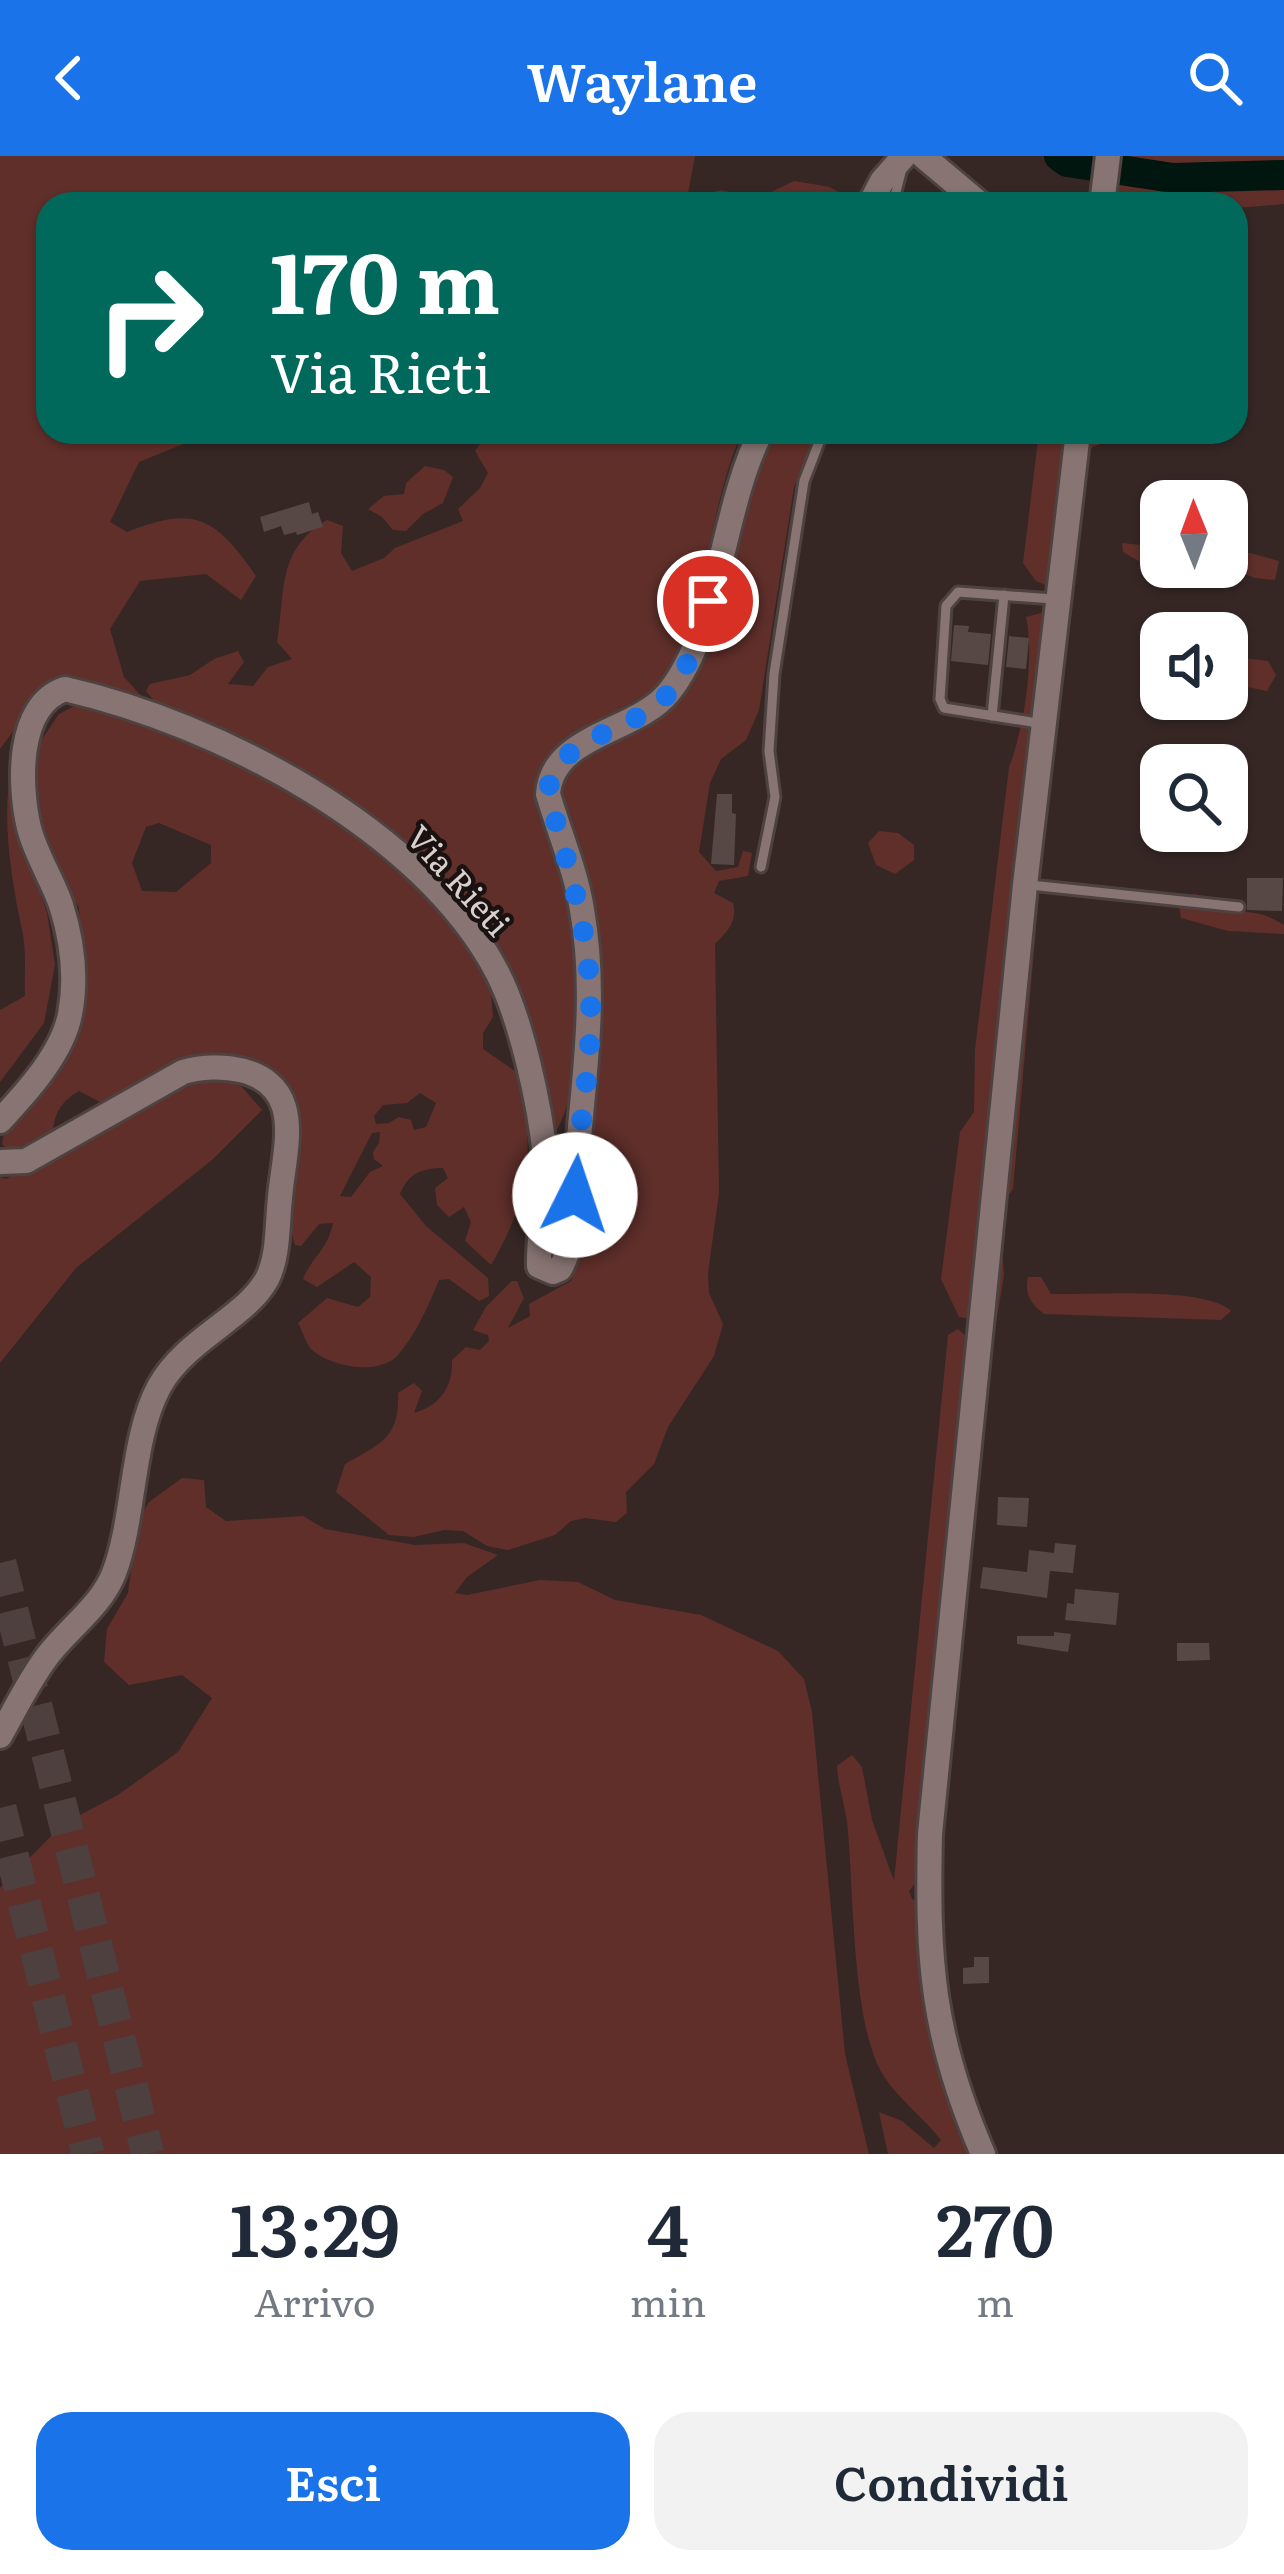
<!DOCTYPE html>
<html lang="it">
<head>
<meta charset="utf-8">
<style>
  body { margin:0; font-family:Literata,serif; background:#f2f2f3; color:#1f2937; height:100vh; display:flex; flex-direction:column; font-size:45px; white-space:nowrap }
  * { box-sizing:border-box; margin:0 }
  p { font-size:39px; color:#747a83 }
  .icon { flex:none; width:66px; height:66px; fill:none; stroke:currentColor; stroke-width:2; stroke-linecap:round; stroke-linejoin:round }
  .map { position:relative; height:1998px; overflow:hidden }
  .details { display:flex; flex-direction:column; background:#fff; flex:1 }
  .details>* { flex:none }
  .top-card { position:absolute; left:36px; top:36px; width:1212px; height:252px; border-radius:36px; box-shadow:0 3px 9px #0004; background:#00695c; color:#fff; overflow:hidden }
  .needle { width:78px; rotate:359deg }
  .tools { position:absolute; left:1140px; top:324px; display:grid; gap:24px }
  .tools a { display:grid; place-items:center; width:108px; height:108px; border-radius:24px; background:#fff; box-shadow:0 3px 9px #0004; font-size:60px }
  .pin { position:absolute; display:grid; place-items:center; width:102px; height:102px; color:#fff; margin:-51px; border:6px solid #fff; border-radius:50%; box-shadow:0 3px 12px #0007 }
  .me { position:absolute; width:132px; margin:-66px; rotate:4deg; stroke-linejoin:round; filter:drop-shadow(0 0 9px #0008) }
  .turn { display:flex; align-items:center; gap:42px; height:252px; padding:0 36px; font-size:54px }
  .turn .icon { width:156px; height:156px; stroke-width:2.5 }
  .turn b { display:block; font-size:84px; line-height:102px }
  .eta { display:flex; justify-content:space-evenly; align-items:center; height:204px; text-align:center }
  .eta b { font-size:72px; font-weight:600; line-height:84px }
  .primary-button { display:flex; gap:24px; margin-top:auto; padding:24px 36px }
  .primary-button a { flex:1; height:138px; border-radius:36px; background:#1a73e8; color:#fff; font-size:48px; font-weight:600; line-height:138px; text-align:center }
  .primary-button a+a { background:#f2f2f3; color:#1f2937 }
  header { display:flex; justify-content:space-between; align-items:center; height:156px; padding:0 36px; background:#1a73e8; color:#fff; font-size:54px; font-weight:600 }
  .map>svg:first-child { display:block }
</style>
</head>
<body>
<header><svg class="icon" aria-label="back" viewBox="0 0 24 24"><path d="M15 5l-7 7 7 7"/></svg>Waylane<svg class="icon" aria-label="search" viewBox="0 0 24 24"><circle cx="10" cy="10" r="6"/><path d="M15 15l6 6"/></svg></header>
<div class="map">
<svg width="1284" height="1998" viewBox="0 0 1284 1998">
  <rect width="100%" height="100%" fill="#362725"/>
  <!-- green -->
  <g fill="#602f2a" fill-rule="evenodd">
    <path d="M0,0h695l-7,37 -29,3v8h-611v228h241l-81,2 -69,28 -29,60 17,10c68,-27 88,-15 129,44l-15,24 -35,-26 -66,7 -30,48 14,48 32,35 -62,-19 -22,-18 -20,3 -52,71z"/>
    <path d="M1116,0h168v48l-48,4v-4h-115l-5,-20z"/>
    <path d="M794,25l36,6 20,12 -3,5h-143l3,-10 14,-4 36,9z"/>
    <path d="M489,276h253c-28,62 -33,141 -59,206 -4,11 -7,26 -14,35 -37,45 -119,49 -131,110 8,47 29,90 37,137 11,63 11,155 -19,212l-47,-160 -12,-25 -60,-69 -267,-158 -24,-29 4,-7 40,-9 24,-16 24,-8 6,11 -16,22 25,2 15,-19 24,-8 -15,-17c9,-51 -1,-92 50,-122l16,6 -2,27 11,18 32,-13 11,-10 68,-27 -5,-12 22,-21 8,-15 -13,-22z"/>
    <path d="M773,276h46l-25,55 -35,223 -13,30 -25,19 -11,24 -11,69 17,19 22,-4 5,-16 9,2 -4,23 -29,5 -5,12 19,10c5,19 -6,28 -18,41l4,249 -11,80 1,20 14,31 -9,32 -46,71 -14,37 -28,28 1,21 -11,9 -31,-4 -14,3 -16,14 -47,15 -21,-4 -24,-15 -19,-1 -30,7 -25,-2 -53,-43 9,-28c35,-20 55,-26 53,-71l16,-10 8,8 -8,22c26,-7 39,-26 38,-53l14,-13 14,3 9,-9 -1,-6 -15,-5 13,-23 26,-26h5l7,17 -16,30 22,-12 -1,-12 42,-23 7,-18 25,-249 -10,-76 -30,-121 -5,-43 117,-77 75,-218z"/>
    <path d="M1039,276h68l-1,9 -23,11c-4,46 0,102 -15,143l-32,-14 -13,-18z"/>
    <path d="M425,310l19,4 9,7 -10,26 -20,11 -17,17 -13,-1 -11,-13 -14,-8 16,-13 20,-2 2,-11z"/>
    <path d="M1122,387l39,4v20l20,1 -29,1 -29,-17z"/>
    <path d="M1227,391l52,14 -4,19 -20,-2 -28,-11z"/>
    <path d="M1044,456l25,19 -26,217 -30,341 -13,18 4,68 -8,48 -37,-6 -18,-38 19,-147 14,-20 1,-62 34,-283c15,-38 26,-109 17,-150z"/>
    <path d="M1227,494l7,7 34,4 8,14 -9,16 -40,-8z"/>
    <path d="M86,544l191,76 126,92 66,76 21,36 3,37 -10,16v16l35,24c17,77 14,122 -27,192l-26,-24 6,-19 -7,-15 -15,10 -12,-12 -2,-17 13,-10 -5,-10c-22,0 -35,6 -43,26l26,32 62,52 1,18 -10,5 -30,-22 -10,1c-10,25 -23,54 -41,75 -18,21 -68,12 -87,-6 -5,-6 -9,-19 -13,-26l29,-25 31,9 12,-10 1,-20 -17,-15 -37,25 -14,-8c10,-24 24,-28 30,-56l-14,1 -18,22 -6,-1 -7,-25 -1,-132c-59,-70 -124,-15 -187,14l-21,-11c-17,10 -25,22 -26,41l-16,15 -26,5 -9,-8 4,-23 69,-86 10,-31 -6,-96 -32,-56 -1,-17 -10,-12 -5,-19 5,-56 23,-34zM159,667l52,22v18l-35,29 -34,-1 -10,-28 14,-36zM420,937l16,10 -10,24 -12,3 -3,-10 -12,-3 -10,6 -13,1 -2,-8 9,-11 24,-2zM380,976l-1,11 -6,9 1,7 9,7 -13,6 -19,25 -11,-1 32,-63z"/>
    <path d="M15,591l4,84 28,82 8,52 -11,58 -44,59v-72l25,-14c-1,-21 2,-45 -3,-66 -13,-62 -22,-123 -7,-183z"/>
    <path d="M879,675l19,2 16,12v15l-19,14 -19,-9 -8,-22z"/>
    <path d="M1195,738c12,2 18,8 29,12 24,10 34,2 60,19v9l-56,-3 -47,-13 -3,-19z"/>
    <path d="M213,920l28,10 21,24 -50,50 -136,108 -76,95v-186l6,2 154,-89z"/>
    <path d="M1028,1121h13l10,17c40,1 155,-8 180,17l-10,9 -177,-6c-13,-10 -20,-21 -16,-37z"/>
    <path d="M958,1173l9,8 4,24 -51,516 -11,14 3,8 9,4 52,251h-85l-9,-42 23,9 32,27 7,-8c-16,-21 -43,-42 -56,-62 -34,-49 -31,-195 -38,-257 -3,-19 -9,-36 -10,-55l15,-11 10,12 10,53 22,61 54,-546z"/>
    <path d="M182,1322l22,2 2,27 20,14 77,-5 22,13 90,16 49,-2 34,12 -31,22 -12,16 12,2 73,-15 38,2 37,18 86,15 77,36 26,28 8,33 33,342 24,100h-869v-266l63,-64 55,-29 60,-43 34,-54 -30,-23 -53,10 -25,-23 3,-33 21,-36 9,-72 12,-19z"/>
  </g>
  <g fill="none" stroke-linecap="round" stroke-linejoin="round">
    <!-- river -->
    <path stroke="#00160e" stroke-width="30" d="M1059,0l8,6 106,16 111,-3"/>
  </g>
  <!-- building -->
  <g fill="#584845">
    <path d="M309,346l3,12 6,-2 5,15 -26,8 -1,-3 -12,3 -3,-9 -17,6 -4,-15z"/>
    <path d="M954,469l15,1 -1,6 23,2 -3,31 -37,-4z"/>
    <path d="M1009,480l20,2 -3,31 -20,-2z"/>
    <path d="M717,638h15v19l4,1 -2,51 -23,-1z"/>
    <path d="M1247,722h36l-1,33 -35,-1z"/>
    <path d="M998,1341l31,1 -2,29 -30,-2z"/>
    <path d="M1055,1387l21,2 -3,28 -23,-2 -3,27 -67,-10 3,-21 44,5 2,-22 25,3z"/>
    <path d="M1075,1433l44,4 -3,32 -51,-5 2,-17 7,1z"/>
    <path d="M1054,1476l17,2 -3,18 -51,-8v-8h37z"/>
    <path d="M1177,1487h32l1,17 -33,1z"/>
    <path d="M974,1801h15v26l-26,1v-16l11,-1z"/>
  </g>
  <g fill="none" stroke-linecap="round" stroke-linejoin="round">
    <!-- highway-tunnel -->
    <g stroke="#4e403e" stroke-width="33" stroke-dasharray="33 16" stroke-linecap="butt">
      <path d="M0,1407l148,591"/>
      <path d="M0,1652l88,346"/>
    </g>
    <!-- lane casing -->
    <g stroke="#4e4240" stroke-width="15">
      <g id="lane">
        <path d="M893,48l9,-36"/>
        <path d="M992,560l12,-121"/>
        <path d="M1044,568l-100,-16 -4,-9 6,-93 12,-14 95,7"/>
        <path d="M761,711l14,-70 -6,-46 5,-77 30,-193 19,-49"/>
        <path d="M1030,729l209,22"/>
      </g>
    </g>
    <!-- secondary casing -->
    <g stroke="#4e4240" stroke-width="30">
      <g id="secondary">
        <path d="M923,0l57,48"/>
        <path d="M870,48l12,-23 22,-25"/>
        <path d="M1102,48l6,-48"/>
        <path d="M0,965c26,-28 63,-68 70,-107 7,-36 2,-74 -9,-109 -9,-26 -25,-50 -32,-77 -10,-42 -13,-123 36,-139 153,35 357,140 432,283 24,46 43,133 48,185 3,38 -7,73 -6,109l14,6 7,-3c19,-34 13,-72 17,-109 7,-85 20,-165 5,-250 -6,-39 -23,-78 -34,-116 4,-60 88,-61 121,-102 50,-61 53,-185 92,-260"/>
        <path d="M0,1006l26,-1 157,-89c34,-10 89,-6 101,35 8,27 -2,63 -4,91 -3,25 -1,58 -13,81 -20,38 -83,61 -108,108 -28,52 -24,131 -45,186 -13,34 -47,56 -68,85 -18,24 -31,52 -46,78"/>
        <path d="M983,1998c-51,-118 -56,-193 -53,-320l95,-949 53,-453"/>
      </g>
    </g>
    <!-- lane -->
    <use href="#lane" stroke="#887573" stroke-width="9"/>
    <!-- secondary -->
    <use href="#secondary" stroke="#887573" stroke-width="24"/>
  </g>
  <g fill="none" stroke-linecap="round" stroke-linejoin="round">
    <!-- route -->
    <path stroke="#1a73e8" stroke-width="21" stroke-dasharray="0 37.8" d="M575,1039c2,-53 12,-104 15,-157 5,-91 -18,-159 -42,-244 4,-58 84,-60 118,-98 24,-27 33,-62 42,-95"/>
  </g>
  <g text-anchor="middle" dominant-baseline="central" stroke-width="9" stroke-linejoin="round" paint-order="stroke">
    <!-- street labels -->
    <g font-size="33" fill="#d9cfcd" stroke="#191211">
      <text transform="translate(460 723) rotate(48)">Via Rieti</text>
    </g>
  </g>
</svg>
<div class="tools">
<a><svg class="needle" viewBox="-14 -14 28 28"><path d="M0-13l5 13h-10z" fill="#e53935"/><path d="M0 13l5-13h-10z" fill="#747a83"/></svg></a>
<a><svg class="icon" aria-label="sound" viewBox="0 0 24 24"><path d="M4 9h4l5-4v14l-5-4H4zM17 9q2 3 0 6"/></svg></a>
<a><svg class="icon" aria-label="search" viewBox="0 0 24 24"><circle cx="10" cy="10" r="6"/><path d="M15 15l6 6"/></svg></a>
</div>
<div class="pin" style="left:708px;top:445px;background:#d93025"><svg class="icon" aria-label="arrive" viewBox="0 0 24 24"><path d="M6 21V4h12l-3 4 3 4H6"/></svg></div>
<svg class="me" style="left:575px;top:1039px" viewBox="-20 -20 40 40"><circle r="19" fill="#fff"/><path d="M0-13L10 11 0 6-10 11z" fill="#1a73e8"/></svg>
<div class="top-card">
<div class="turn"><svg class="icon" aria-label="right" viewBox="0 0 24 24"><path d="M7 20v-9h11M14 6l5 5-5 5"/></svg><div><b>170 m</b>Via Rieti</div></div>
</div>
</div>
<section class="details">
<div class="eta">
<div><b>13:29</b><p>Arrivo</p></div>
<div><b>4</b><p>min</p></div>
<div><b>270</b><p>m</p></div>
</div>
<div class="primary-button"><a>Esci</a><a>Condividi</a></div>
</section>
</body>
</html>
